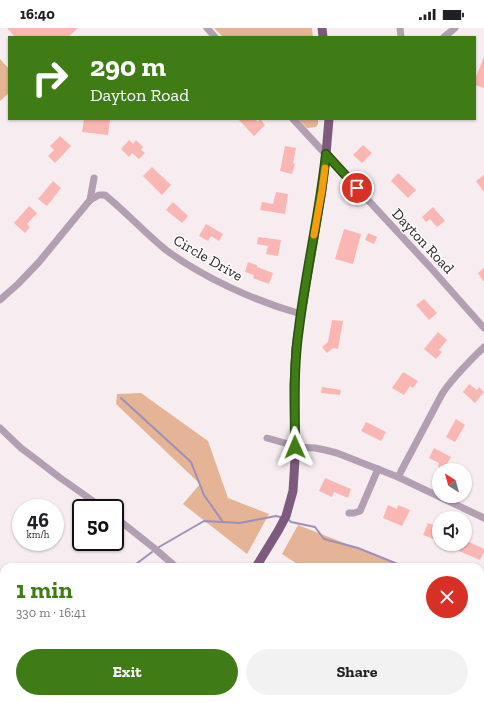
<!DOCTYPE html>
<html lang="en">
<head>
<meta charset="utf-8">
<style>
  body { margin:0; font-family:"Zilla Slab",serif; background:#f2f2f2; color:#202124; height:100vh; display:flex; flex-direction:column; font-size:15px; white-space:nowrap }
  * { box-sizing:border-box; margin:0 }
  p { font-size:13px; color:#757577 }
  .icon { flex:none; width:22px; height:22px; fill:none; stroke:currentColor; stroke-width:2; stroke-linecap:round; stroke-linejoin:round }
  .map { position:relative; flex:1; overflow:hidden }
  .side { position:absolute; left:0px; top:535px; width:484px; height:140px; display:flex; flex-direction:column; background:#fff; border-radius:12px 12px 0 0; box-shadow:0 1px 3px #0004 }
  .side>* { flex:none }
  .hud { position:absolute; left:8px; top:8px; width:468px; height:84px; border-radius:0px; box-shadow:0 1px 3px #0004; background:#407c16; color:#fff; overflow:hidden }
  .needle { width:26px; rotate:323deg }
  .tools { position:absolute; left:432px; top:435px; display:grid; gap:8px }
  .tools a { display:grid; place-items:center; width:40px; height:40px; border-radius:50%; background:#fff; box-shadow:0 1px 3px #0004; font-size:20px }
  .speed { position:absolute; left:12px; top:471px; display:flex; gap:8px; font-size:20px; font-weight:700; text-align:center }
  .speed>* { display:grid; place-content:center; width:52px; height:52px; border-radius:50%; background:#fff; box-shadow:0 1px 3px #0004; line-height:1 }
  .speed small { font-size:10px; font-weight:400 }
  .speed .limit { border:2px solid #111; border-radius:6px; background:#fff; color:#111 }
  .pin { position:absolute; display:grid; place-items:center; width:34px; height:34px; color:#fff; margin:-17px; border:2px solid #fff; border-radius:50%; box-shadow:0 1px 4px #0007 }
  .me { position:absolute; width:44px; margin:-22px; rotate:359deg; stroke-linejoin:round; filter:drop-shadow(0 0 3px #0008) }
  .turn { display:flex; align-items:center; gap:14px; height:84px; padding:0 16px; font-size:18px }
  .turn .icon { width:52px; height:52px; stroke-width:2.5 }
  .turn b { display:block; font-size:28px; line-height:34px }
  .round { display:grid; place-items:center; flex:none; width:42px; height:42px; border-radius:21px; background:#f2f2f2 }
  .overview { display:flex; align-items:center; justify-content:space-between; height:68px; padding:0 16px }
  h1 { font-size:24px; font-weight:800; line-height:30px; color:#407c16 }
  .button { display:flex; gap:8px; margin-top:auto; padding:8px 16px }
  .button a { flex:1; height:46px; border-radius:24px; background:#407c16; color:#fff; font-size:16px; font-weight:800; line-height:46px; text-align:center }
  .button a+a { background:#f2f2f2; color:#202124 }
  .status { display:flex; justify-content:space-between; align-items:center; height:28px; padding:0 20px; background:#fff; direction:ltr }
  .status svg { height:11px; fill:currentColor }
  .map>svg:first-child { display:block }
</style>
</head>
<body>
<div class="status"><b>16:40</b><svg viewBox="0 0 49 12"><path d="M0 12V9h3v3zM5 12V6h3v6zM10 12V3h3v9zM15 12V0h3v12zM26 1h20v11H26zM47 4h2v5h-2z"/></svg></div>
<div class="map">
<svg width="484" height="675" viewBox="0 0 484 675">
  <rect width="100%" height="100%" fill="#f7edf0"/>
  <!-- green -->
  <g fill="#e5b395">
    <path d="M214,0h98l1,9h-90z"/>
    <path d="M0,31l9,10v24l-9,8z"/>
    <path d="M298,91h20v5l-2,3 -9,1z"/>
    <path d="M141,365l67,48 20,57 41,16 -22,40 -64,-50 17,-20 -84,-80 1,-10z"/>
    <path d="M298,497l105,41 2,1h-103l-20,-13z"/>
    <path d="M480,575l4,2v98h-179l2,-4h173z"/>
  </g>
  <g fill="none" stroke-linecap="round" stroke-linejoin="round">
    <!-- stream -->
    <g stroke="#9d90b8" stroke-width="2">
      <path d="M121,370l70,64 13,33 19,27"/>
      <path d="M289,492l2,2 24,5 9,12 34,9 47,19"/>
      <path d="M159,519l45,-26 36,2 36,-7 4,1"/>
      <path d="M132,539l20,-15"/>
      <path d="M480,569l4,1"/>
      <path d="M43,675l4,-4"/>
    </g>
  </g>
  <!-- building -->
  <g fill="#fab6b2">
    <path d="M7,0h71l-10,9h-53z"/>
    <path d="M484,29v31l-9,-3v-6z"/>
    <path d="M84,91l26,1 -2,15 -26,-3z"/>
    <path d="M238,91h17l3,3 2,-3 5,6 -11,11z"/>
    <path d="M60,108l11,10 -16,17 -7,-7 6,-6 -4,-4z"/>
    <path d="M129,112l4,4 3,-4 7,7 -2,3 4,3 -6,6 -7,-6 -3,4 -8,-8z"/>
    <path d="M363,117l9,8 -10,10 -9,-8z"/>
    <path d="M285,118l11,2 -3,15 2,1 -3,10 -12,-3z"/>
    <path d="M152,139l19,18 -9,10 -19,-19z"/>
    <path d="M398,145l18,17 -8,8 -17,-17z"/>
    <path d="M484,147v17l-8,-11z"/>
    <path d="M53,153l8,7 -14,18 -9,-7z"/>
    <path d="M276,164l12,2 -3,20 -25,-4 2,-8 11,2z"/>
    <path d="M173,174l15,14 -6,7 -16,-13z"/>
    <path d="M29,178l8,7 -10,11 3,3 -5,6 -11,-10z"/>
    <path d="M433,179l12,14 -8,6 -7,-8 -4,3 -4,-5z"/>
    <path d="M206,196l17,10 -4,7 -8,-5 -3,5 -9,-5z"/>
    <path d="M344,201l17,5 -8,30 -18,-5z"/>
    <path d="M368,205l9,4 -3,7 -9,-4z"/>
    <path d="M258,209l23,3 -3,16 -12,-2 2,-8 -11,-2z"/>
    <path d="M248,234l9,3v2l16,6 -4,11 -16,-6 1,-3 -9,-3z"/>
    <path d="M484,240v14l-6,-9z"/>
    <path d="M424,271l13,14 -8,7 -13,-15z"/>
    <path d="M332,292l11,1 -5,28 -5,-1 -6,5 -5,-6 6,-5z"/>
    <path d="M438,304l9,8 -8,10 3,2 -6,7 -12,-10z"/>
    <path d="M403,344l15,9 -5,7 -3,-2 -6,9 -12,-7z"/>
    <path d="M469,356l8,6 2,-3 5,5 -9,11 -12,-11z"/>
    <path d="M322,359l19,3 -1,5 -19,-2z"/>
    <path d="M456,391l9,6 -10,17 -9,-5z"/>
    <path d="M366,394l20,10 -5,9 -20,-10z"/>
    <path d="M434,420l17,9 -7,13 -6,-3 1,-4 -10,-5z"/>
    <path d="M325,450l26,11 -3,9 -14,-6 -2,5 -13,-6z"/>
    <path d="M388,477l9,4 1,-4 12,5 -8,16 -19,-8z"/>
    <path d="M428,495l11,4v14l-16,-6z"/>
    <path d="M465,512l19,9v3l-4,8 -21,-9 4,-7h2z"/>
  </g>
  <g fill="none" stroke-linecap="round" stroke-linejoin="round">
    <!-- minor -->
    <g stroke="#b39fb2" stroke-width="7">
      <path d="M207,0l8,9"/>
      <path d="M400,0l1,9"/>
      <path d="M444,9l11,-9"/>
      <path d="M293,91l137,148 54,61"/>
      <path d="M90,172l4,-22"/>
      <path d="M0,272l18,-16 21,-22 51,-62 9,-5h6c21,17 40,38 61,55 38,28 89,51 135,64"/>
      <path d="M0,400l21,20 12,9 26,20 44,31"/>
      <path d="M267,410l28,8"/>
      <path d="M295,419l20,1 10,2 12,3 61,24 86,41"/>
      <path d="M398,449l44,-83c12,-18 27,-32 42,-47"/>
      <path d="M349,485h5l6,-2 18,-42"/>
      <path d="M115,489l39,31 22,19"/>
    </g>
    <!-- major -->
    <g stroke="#7e5b7e" stroke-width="9">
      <path d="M322,0l1,9"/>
      <path d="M256,539l22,-36 8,-15 7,-25 2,-32 -1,-74 2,-37 5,-34 21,-124 4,-36 3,-35"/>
      <path d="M165,675l3,-4"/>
    </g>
  </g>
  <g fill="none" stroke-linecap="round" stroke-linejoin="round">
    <!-- route casing -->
    <g stroke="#2a510e" stroke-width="10">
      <path id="route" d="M295,419c0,-39 -2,-79 4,-119 7,-58 21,-116 27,-174l31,34"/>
    </g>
    <!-- route -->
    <use href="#route" stroke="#407c16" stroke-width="7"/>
    <!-- slow -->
    <path stroke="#f59e0b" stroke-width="7" d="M314,207l8,-45 3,-22"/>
  </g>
  <g text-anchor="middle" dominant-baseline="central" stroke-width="3" stroke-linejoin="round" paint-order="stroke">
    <!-- street labels -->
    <g font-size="15" fill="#282526" stroke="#fffdfd">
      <text transform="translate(423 213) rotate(47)">Dayton Road</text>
      <text transform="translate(208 230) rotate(30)">Circle Drive</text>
    </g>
  </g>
</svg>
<div class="tools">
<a><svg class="needle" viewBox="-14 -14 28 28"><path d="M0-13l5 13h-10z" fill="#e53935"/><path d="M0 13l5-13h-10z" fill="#757577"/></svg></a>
<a><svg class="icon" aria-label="sound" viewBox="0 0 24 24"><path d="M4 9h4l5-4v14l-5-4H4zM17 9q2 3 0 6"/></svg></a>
</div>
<div class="speed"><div>46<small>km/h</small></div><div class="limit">50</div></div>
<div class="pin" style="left:357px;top:160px;background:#d93025"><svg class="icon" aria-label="arrive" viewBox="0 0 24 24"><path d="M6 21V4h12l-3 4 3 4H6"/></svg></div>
<svg class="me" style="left:295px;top:419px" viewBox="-20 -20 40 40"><path d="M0-17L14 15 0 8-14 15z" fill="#407c16" stroke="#fff" stroke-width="4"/></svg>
<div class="hud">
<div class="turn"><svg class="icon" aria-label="right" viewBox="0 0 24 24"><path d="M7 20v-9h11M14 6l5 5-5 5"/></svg><div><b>290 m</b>Dayton Road</div></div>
</div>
<section class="side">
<div class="overview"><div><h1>1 min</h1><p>330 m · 16:41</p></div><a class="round" style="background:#d93025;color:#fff"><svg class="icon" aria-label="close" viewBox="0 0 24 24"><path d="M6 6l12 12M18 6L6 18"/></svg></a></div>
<div class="button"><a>Exit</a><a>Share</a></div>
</section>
</div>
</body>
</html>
